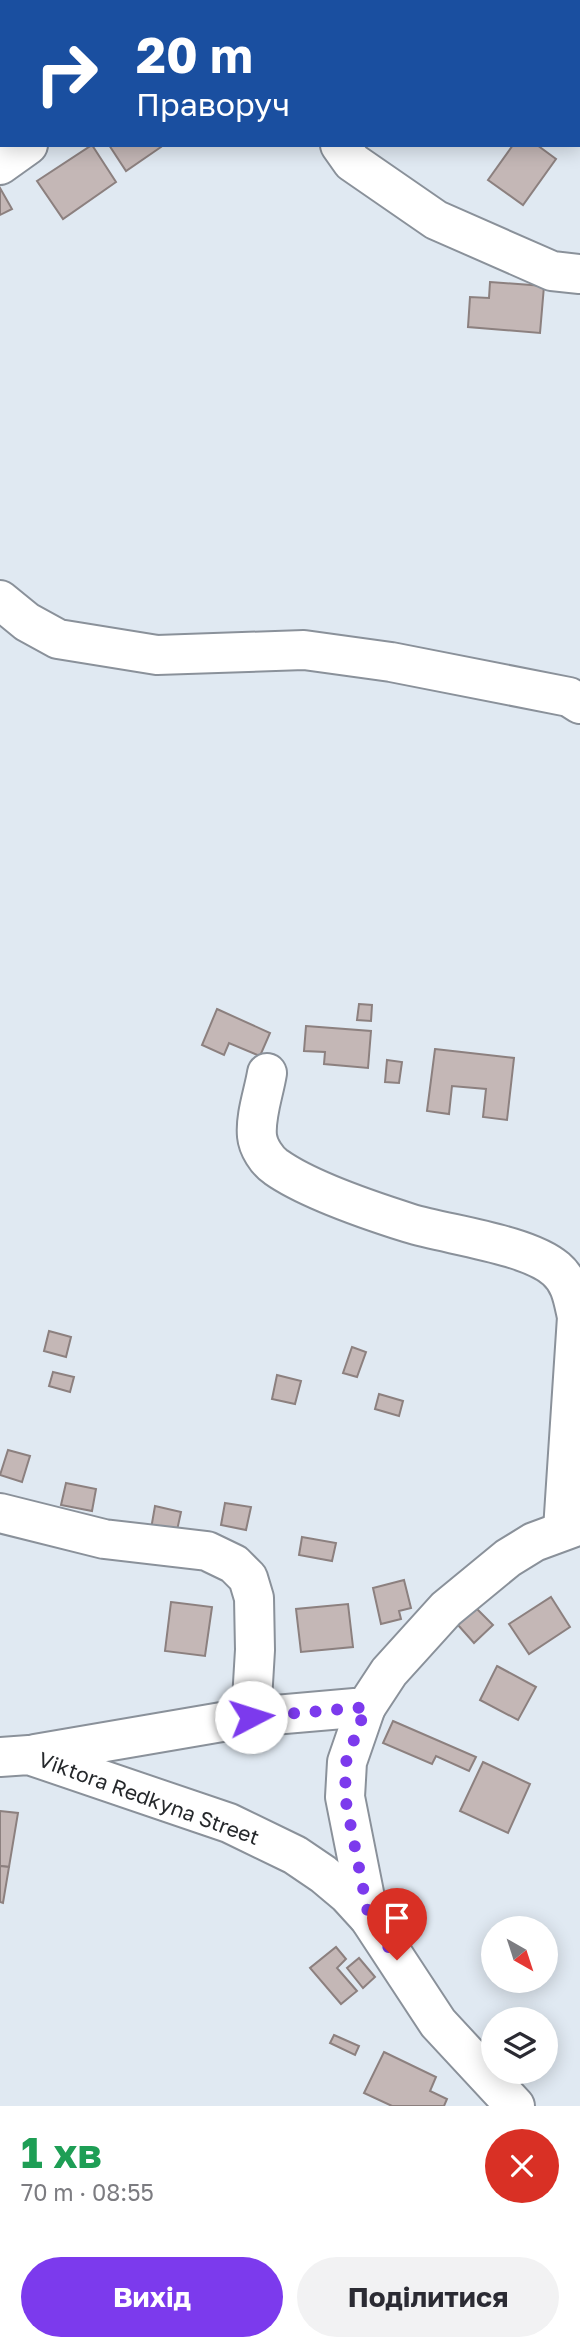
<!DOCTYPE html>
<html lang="uk">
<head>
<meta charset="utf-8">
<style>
  body { margin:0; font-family:"Golos Text",sans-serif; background:#f2f2f3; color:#2b2b33; height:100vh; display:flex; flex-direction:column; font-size:26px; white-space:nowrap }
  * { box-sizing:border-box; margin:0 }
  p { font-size:23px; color:#7c7c81 }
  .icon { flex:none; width:38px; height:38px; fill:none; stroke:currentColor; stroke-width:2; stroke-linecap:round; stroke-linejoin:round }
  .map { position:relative; height:2106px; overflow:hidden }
  .panel { display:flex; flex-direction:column; background:#fff; flex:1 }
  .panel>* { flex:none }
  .hud { position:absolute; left:0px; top:0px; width:581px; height:147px; box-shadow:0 4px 18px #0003; background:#1a4fa0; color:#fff; overflow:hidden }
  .needle { width:46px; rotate:141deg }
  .fabs { position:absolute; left:481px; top:1916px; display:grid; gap:14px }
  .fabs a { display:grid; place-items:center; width:77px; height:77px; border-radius:50%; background:#fff; box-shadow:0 4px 18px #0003; font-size:35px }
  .pin { position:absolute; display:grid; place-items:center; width:60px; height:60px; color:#fff; margin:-72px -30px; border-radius:50% 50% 50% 0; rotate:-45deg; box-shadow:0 0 7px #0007 }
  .pin .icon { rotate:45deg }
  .me { position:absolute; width:77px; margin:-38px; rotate:85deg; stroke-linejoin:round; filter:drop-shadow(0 0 5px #0008) }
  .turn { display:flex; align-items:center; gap:24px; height:147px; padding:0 21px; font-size:32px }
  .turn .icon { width:91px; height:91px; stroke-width:2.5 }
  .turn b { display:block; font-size:49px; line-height:60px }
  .round { display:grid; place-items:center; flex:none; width:74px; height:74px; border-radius:37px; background:#f2f2f3 }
  .head { display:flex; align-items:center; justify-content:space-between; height:119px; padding:0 21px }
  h1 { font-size:42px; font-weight:700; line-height:52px; color:#1e9e55 }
  .primary-button { display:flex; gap:14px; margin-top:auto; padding:14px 21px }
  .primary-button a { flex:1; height:80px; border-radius:42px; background:#7c3aed; color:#fff; font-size:28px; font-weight:700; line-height:80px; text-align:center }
  .primary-button a+a { background:#f2f2f3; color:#2b2b33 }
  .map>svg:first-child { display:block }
</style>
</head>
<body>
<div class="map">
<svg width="580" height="2106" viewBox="0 0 580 2106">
  <rect width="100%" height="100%" fill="#e0e9f2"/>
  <!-- building -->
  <g fill="#c4b7b6" stroke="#8c807f" stroke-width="2">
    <path d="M92,145l24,37 -53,37 -26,-38z"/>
    <path d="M109,145h51l1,2 -35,24z"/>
    <path d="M513,145h24l19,14 -33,46 -35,-25z"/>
    <path d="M0,188l12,21 -12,6z"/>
    <path d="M490,282l54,4 -4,47 -72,-6 2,-30 19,1z"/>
    <path d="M359,1004l13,1 -1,16 -14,-1z"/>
    <path d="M217,1009l53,24 -10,23 -31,-13 -5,12 -22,-10z"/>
    <path d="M306,1026l65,5 -3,37 -44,-4 1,-12 -21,-1z"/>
    <path d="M435,1049l79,9 -7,62 -24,-3 3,-28 -34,-3 -3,28 -22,-3z"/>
    <path d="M387,1060l15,2 -3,21 -14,-1z"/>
    <path d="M49,1331l22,6 -5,20 -22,-6z"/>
    <path d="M352,1347l14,5 -9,25 -14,-4z"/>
    <path d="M53,1372l21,5 -4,15 -21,-6z"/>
    <path d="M277,1375l24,6 -6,23 -23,-5z"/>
    <path d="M379,1394l24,7 -4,15 -24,-7z"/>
    <path d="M8,1450l22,6 -8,26 -22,-7z"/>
    <path d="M66,1483l30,6 -4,22 -31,-6z"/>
    <path d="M225,1503l26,4 -5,23 -25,-5z"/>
    <path d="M155,1506l26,6 -5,23 -25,-6z"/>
    <path d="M302,1537l34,6 -4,18 -33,-6z"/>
    <path d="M404,1580l7,28 -12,3 2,8 -20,5 -8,-36z"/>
    <path d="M551,1597l19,30 -41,27 -20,-30z"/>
    <path d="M171,1602l41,5 -7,49 -40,-5z"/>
    <path d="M348,1604l5,43 -52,5 -5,-43z"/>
    <path d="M476,1608l17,17 -19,18 -16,-18z"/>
    <path d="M497,1666l39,21 -18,33 -38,-20z"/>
    <path d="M393,1721l83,36 -7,14 -33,-15 -4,8 -49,-21z"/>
    <path d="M483,1762l47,22 -22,49 -48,-22z"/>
    <path d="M0,1811l18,2 -9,54 -9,-1z"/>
    <path d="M0,1866l9,1 -6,36 -3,-1z"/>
    <path d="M336,1947l10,12 -9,9 20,23 -16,13 -31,-36z"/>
    <path d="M359,1958l16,19 -12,11 -16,-20z"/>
    <path d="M334,2035l25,11 -4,9 -25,-12z"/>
    <path d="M384,2052l52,25 -6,14 17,8 -3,7h-52l-28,-13z"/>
  </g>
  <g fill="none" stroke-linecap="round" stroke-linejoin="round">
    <!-- minor casing -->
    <g stroke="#8a919a" stroke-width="42">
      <g id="minor">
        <path d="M259,0l1,2"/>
        <path d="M188,2l2,-2"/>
        <path d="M340,145l12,17 84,58 116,51 28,3"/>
        <path d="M0,165l28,-20"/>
        <path d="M0,600l27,22 31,17 99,16 147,-5 87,12 178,35 11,7"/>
        <path d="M267,1073c-3,19 -12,43 -10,63 1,11 10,25 19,31 31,22 95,44 133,56 39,12 118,21 147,46 15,13 17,30 21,48l-14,213"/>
        <path d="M0,1513l104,26 103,12 27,13 14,14 6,20 1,52 -4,67"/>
        <path d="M366,1707l-19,55 -2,35 24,121"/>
        <path d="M35,1754l216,-37 115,-10 23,-35 57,-63 62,-51 26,-16 46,-17"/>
        <path d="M0,1757l29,-2 200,68 66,32 28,19 25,21 21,23 69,105 77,83"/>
      </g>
    </g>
    <!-- minor -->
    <use href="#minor" stroke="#fff" stroke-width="38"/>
  </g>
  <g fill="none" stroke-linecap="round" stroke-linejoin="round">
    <!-- route -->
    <path stroke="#7c3aed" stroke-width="12" stroke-dasharray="0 21.6" d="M251,1717l115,-10 -20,55 -1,35 24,121 28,42"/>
  </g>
  <g text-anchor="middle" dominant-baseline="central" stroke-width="6" stroke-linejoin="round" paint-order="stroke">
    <!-- street labels -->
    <g font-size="21" fill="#25282b" stroke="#fff">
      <text transform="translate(149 1798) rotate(20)">Viktora Redkyna Street</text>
    </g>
  </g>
</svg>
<div class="fabs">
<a><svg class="needle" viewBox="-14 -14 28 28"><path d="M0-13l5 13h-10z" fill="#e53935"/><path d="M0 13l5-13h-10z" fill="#7c7c81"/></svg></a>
<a><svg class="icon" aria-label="layers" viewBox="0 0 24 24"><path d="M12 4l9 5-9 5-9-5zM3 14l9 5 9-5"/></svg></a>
</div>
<div class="pin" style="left:397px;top:1960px;background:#d93025"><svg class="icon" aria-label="arrive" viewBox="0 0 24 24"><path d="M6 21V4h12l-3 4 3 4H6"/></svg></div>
<svg class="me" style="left:251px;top:1717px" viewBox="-20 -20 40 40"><circle r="19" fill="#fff"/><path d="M0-13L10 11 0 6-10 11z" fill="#7c3aed"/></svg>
<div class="hud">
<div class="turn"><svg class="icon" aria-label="right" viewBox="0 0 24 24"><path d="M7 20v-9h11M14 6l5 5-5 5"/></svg><div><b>20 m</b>Праворуч</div></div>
</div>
</div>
<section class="panel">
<div class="head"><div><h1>1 хв</h1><p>70 m · 08:55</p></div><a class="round" style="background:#d93025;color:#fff"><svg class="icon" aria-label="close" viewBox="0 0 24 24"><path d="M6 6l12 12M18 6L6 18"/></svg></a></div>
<div class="primary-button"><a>Вихід</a><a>Поділитися</a></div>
</section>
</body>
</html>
